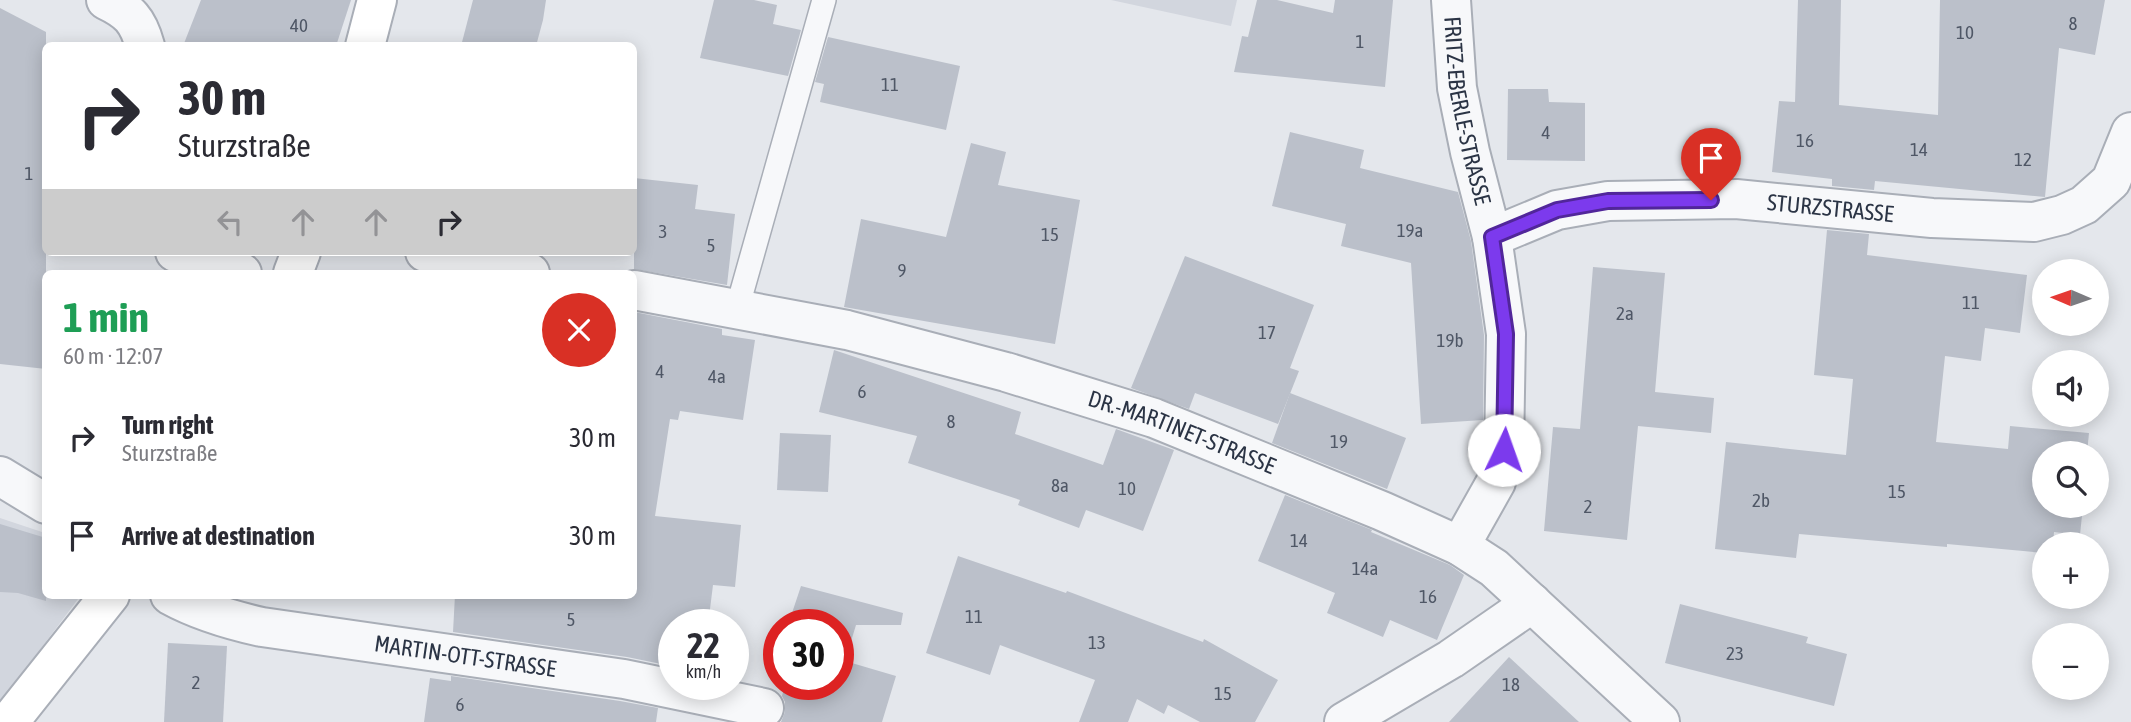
<!DOCTYPE html>
<html lang="en">
<head>
<meta charset="utf-8">
<style>
  body { margin:0; font-family:"Asap Condensed",sans-serif; background:#f7f7f7; color:#2b2b33; height:100vh; display:flex; flex-direction:column; font-size:26px; white-space:nowrap }
  * { box-sizing:border-box; margin:0 }
  p { font-size:23px; color:#7c7c81 }
  .icon { flex:none; width:38px; height:38px; fill:none; stroke:currentColor; stroke-width:2; stroke-linecap:round; stroke-linejoin:round }
  .map { position:relative; flex:1; overflow:hidden }
  .panel { position:absolute; left:42px; top:270px; width:595px; height:329px; display:flex; flex-direction:column; background:#fff; border-radius:10px; box-shadow:0 4px 18px #0003 }
  .panel>* { flex:none }
  .hud { position:absolute; left:42px; top:42px; width:595px; height:214px; border-radius:10px; box-shadow:0 4px 18px #0003; background:#fff; color:#2b2b33; overflow:hidden }
  .needle { width:46px; rotate:272deg }
  .buttons { position:absolute; left:2032px; top:259px; display:grid; gap:14px }
  .buttons a { display:grid; place-items:center; width:77px; height:77px; border-radius:50%; background:#fff; box-shadow:0 4px 18px #0003; font-size:35px }
  .speed { position:absolute; left:658px; top:609px; display:flex; gap:14px; font-size:35px; font-weight:700; text-align:center }
  .speed>* { display:grid; place-content:center; width:91px; height:91px; border-radius:50%; background:#fff; box-shadow:0 4px 18px #0003; line-height:1 }
  .speed small { font-size:18px; font-weight:400 }
  .speed .limit { border:10px solid #d22; background:#fff; color:#111 }
  .pin { position:absolute; display:grid; place-items:center; width:60px; height:60px; color:#fff; margin:-72px -30px; border-radius:50% 50% 50% 0; rotate:-45deg; box-shadow:0 0 7px #0007 }
  .pin .icon { rotate:45deg }
  .me { position:absolute; width:77px; margin:-38px; rotate:3deg; stroke-linejoin:round; filter:drop-shadow(0 0 5px #0008) }
  .turn { display:flex; align-items:center; gap:24px; height:147px; padding:0 21px; font-size:32px }
  .turn .icon { width:91px; height:91px; stroke-width:2.5 }
  .turn b { display:block; font-size:49px; line-height:60px }
  .lanes { display:flex; align-items:center; height:66px; padding:0 21px; background:#0003; justify-content:center; gap:35px; direction:ltr }
  .lanes .off { opacity:.35 }
  .round { display:grid; place-items:center; flex:none; width:74px; height:74px; border-radius:37px; background:#f7f7f7 }
  .head { display:flex; align-items:center; justify-content:space-between; height:119px; padding:0 21px }
  h1 { font-size:42px; font-weight:700; line-height:52px; color:#1e9e55 }
  ul { padding:0; list-style:none }
  li { display:flex; align-items:center; gap:21px; height:98px; padding:0 21px }
  li div { flex:1 }
  li b { display:block; font-size:26px }
  li em { font-style:normal }
  .map>svg:first-child { display:block }
</style>
</head>
<body>
<div class="map">
<svg width="2131" height="722" viewBox="0 0 2131 722">
  <rect width="100%" height="100%" fill="#e4e7ec"/>
  <!-- built -->
  <g fill="#d2d6de">
    <path d="M1111,0h126l-6,26z"/>
    <path d="M0,518l45,15 1,62h35l-81,108z"/>
  </g>
  <!-- building -->
  <g fill="#bbc0ca">
    <path d="M201,0h150l-15,46h-153z"/>
    <path d="M473,0h73l-3,20 -7,26h-75z"/>
    <path d="M714,0h40l23,5 -4,19 28,6 -13,46 -88,-18z"/>
    <path d="M1257,0h20l56,13 2,-13h58l-8,87 -151,-15 8,-36 6,1z"/>
    <path d="M1798,0h43l-2,105 99,10 2,-115h165l-10,55 -36,-7 -14,149 -170,-16 -1,9 -42,-4v-7l-60,-7 7,-71 16,1z"/>
    <path d="M0,8l46,24v337l-46,-5z"/>
    <path d="M828,37l132,29 -14,64 -126,-28 4,-18 -9,-2z"/>
    <path d="M1508,89h40l1,13 36,1v58l-78,-1z"/>
    <path d="M1290,132l74,18 -4,18 98,24 13,49 13,94 -1,85 -62,4 -10,-161 -70,-17 5,-22 -74,-18z"/>
    <path d="M971,143l35,9 -8,33 82,15 -25,144 -211,-37 17,-88 85,18z"/>
    <path d="M634,178l64,7 -3,24 40,5 -8,71 -93,-16z"/>
    <path d="M1827,230l42,4 -2,21 160,20 -7,58 -35,-5 -4,33 -36,-5 -9,86 72,7 2,-23 79,7 -2,20h-43v53h39l-3,29 -26,-3 -1,12h-9v9l-97,-9v3l-148,-13 -3,24 -81,-9 11,-107 120,13 7,-76 -39,-4z"/>
    <path d="M1185,256l129,49 -24,63 9,3 -21,53 -83,-31 -6,16 -58,-21z"/>
    <path d="M1593,267l72,6 -10,119 59,6 -3,35 -73,-7 -11,114 -83,-9 9,-104 27,2z"/>
    <path d="M634,312l88,17v6l33,5 -12,80 -63,-9 -2,9 -8,-1 -15,97 86,9 -6,62 -22,-2 -5,40h-36l-6,40 -39,-8 -174,-25 2,-37h179z"/>
    <path d="M834,350l187,62 -6,22 88,31 13,-36 58,21 -31,81 -57,-21 -7,18 -61,-23 2,-5 -112,-37 9,-27 -98,-24z"/>
    <path d="M1290,393l116,45 -19,51 -115,-46z"/>
    <path d="M780,433l51,2 -3,57 -51,-2z"/>
    <path d="M1285,495l87,35 -1,2 79,33 14,10 -27,65 -47,-20 -7,17 -56,-24 8,-20 -77,-32z"/>
    <path d="M0,524l46,14v63l-28,-8 -18,-1z"/>
    <path d="M958,556l108,37 1,-2 136,51 1,-3 74,41 -23,42h-55l-32,-17 -4,9 -27,-15 -9,23h-49l16,-42 -95,-35 -10,30 -64,-22z"/>
    <path d="M801,586l102,27 -2,12h-45l-11,36 51,15 -14,46h-101l4,-10v-10l-3,-6 3,-12h53v-59h-50z"/>
    <path d="M1680,604l128,33 -2,6 41,11 -13,52 -169,-43z"/>
    <path d="M168,643l59,3 -4,76h-59z"/>
    <path d="M1509,657l70,65h-130z"/>
    <path d="M451,676l169,25 38,7 -2,14h-232l6,-44 21,3z"/>
  </g>
  <g fill="none" stroke-linecap="round" stroke-linejoin="round">
    <!-- lane casing -->
    <g stroke="#a9aeb7" stroke-width="26">
      <path id="lane" d="M737,309l87,-309"/>
    </g>
    <!-- street casing -->
    <g stroke="#a9aeb7" stroke-width="42">
      <g id="street">
        <path d="M106,0c23,11 32,20 39,46"/>
        <path id="s1" d="M1451,0l6,88 13,64 22,85 14,97 -2,116 -8,32 -36,64"/>
        <path id="s2" d="M1492,237l65,-27 51,-9 128,-2 196,19 102,4 28,-7 22,-10 27,-24 20,-49"/>
        <path d="M175,252l67,21"/>
        <path d="M425,252l105,21"/>
        <path id="s3" d="M634,290l213,40 159,42 148,46 228,93 78,35 34,22 166,154"/>
        <path d="M0,476l46,28"/>
        <path id="s4" d="M170,595c29,16 60,25 92,32l362,52 140,29"/>
        <path d="M1344,722l107,-63 81,-56"/>
      </g>
    </g>
    <!-- secondary casing -->
    <g stroke="#a9aeb7" stroke-width="42">
      <g id="secondary">
        <path d="M365,46l12,-46"/>
        <path d="M293,273l8,-21"/>
        <path d="M9,722l101,-127"/>
      </g>
    </g>
    <!-- lane -->
    <use href="#lane" stroke="#f7f8fa" stroke-width="23"/>
    <!-- street -->
    <use href="#street" stroke="#f7f8fa" stroke-width="38"/>
    <!-- secondary -->
    <use href="#secondary" stroke="#fff" stroke-width="38"/>
  </g>
  <g fill="none" stroke-linecap="round" stroke-linejoin="round">
    <!-- route casing -->
    <g stroke="#51269a" stroke-width="18">
      <path id="route" d="M1504,450l2,-116 -14,-97 65,-27 51,-9 103,-1"/>
    </g>
    <!-- route -->
    <use href="#route" stroke="#7c3aed" stroke-width="12"/>
  </g>
  <g text-anchor="middle" dominant-baseline="central" stroke-width="7" stroke-linejoin="round" paint-order="stroke">
    <!-- number labels -->
    <g font-size="19" fill="#4f5766">
      <text x="2073" y="23">8</text>
      <text x="299" y="25">40</text>
      <text x="1965" y="32">10</text>
      <text x="1360" y="41">1</text>
      <text x="890" y="84">11</text>
      <text x="1546" y="132">4</text>
      <text x="1805" y="140">16</text>
      <text x="1919" y="149">14</text>
      <text x="2023" y="159">12</text>
      <text x="29" y="173">1</text>
      <text x="1410" y="230">19a</text>
      <text x="663" y="231">3</text>
      <text x="1050" y="234">15</text>
      <text x="711" y="245">5</text>
      <text x="902" y="270">9</text>
      <text x="1971" y="302">11</text>
      <text x="1625" y="313">2a</text>
      <text x="1267" y="332">17</text>
      <text x="1450" y="340">19b</text>
      <text x="660" y="371">4</text>
      <text x="717" y="376">4a</text>
      <text x="862" y="391">6</text>
      <text x="951" y="421">8</text>
      <text x="1339" y="441">19</text>
      <text x="1060" y="485">8a</text>
      <text x="1127" y="488">10</text>
      <text x="1897" y="491">15</text>
      <text x="1761" y="500">2b</text>
      <text x="1588" y="506">2</text>
      <text x="1299" y="540">14</text>
      <text x="1365" y="568">14a</text>
      <text x="1428" y="596">16</text>
      <text x="974" y="616">11</text>
      <text x="571" y="619">5</text>
      <text x="1097" y="642">13</text>
      <text x="1735" y="653">23</text>
      <text x="196" y="682">2</text>
      <text x="1511" y="684">18</text>
      <text x="1223" y="693">15</text>
      <text x="460" y="704">6</text>
    </g>
    <!-- street labels -->
    <g font-size="23" fill="#2b3445" stroke="#f4f6f9">
      <text stroke="none"><textPath href="#s1" startOffset="112">FRITZ-EBERLE-STRASSE</textPath></text>
      <text stroke="none"><textPath href="#s2" startOffset="345">STURZSTRASSE</textPath></text>
      <text stroke="none"><textPath href="#s3" startOffset="567">DR.-MARTINET-STRASSE</textPath></text>
      <text stroke="none"><textPath href="#s4" startOffset="303">MARTIN-OTT-STRASSE</textPath></text>
    </g>
  </g>
</svg>
<div class="buttons">
<a><svg class="needle" viewBox="-14 -14 28 28"><path d="M0-13l5 13h-10z" fill="#e53935"/><path d="M0 13l5-13h-10z" fill="#7c7c81"/></svg></a>
<a><svg class="icon" aria-label="sound" viewBox="0 0 24 24"><path d="M4 9h4l5-4v14l-5-4H4zM17 9q2 3 0 6"/></svg></a>
<a><svg class="icon" aria-label="search" viewBox="0 0 24 24"><circle cx="10" cy="10" r="6"/><path d="M15 15l6 6"/></svg></a>
<a>+</a>
<a>−</a>
</div>
<div class="speed"><div>22<small>km/h</small></div><div class="limit">30</div></div>
<div class="pin" style="left:1711px;top:200px;background:#d93025"><svg class="icon" aria-label="arrive" viewBox="0 0 24 24"><path d="M6 21V4h12l-3 4 3 4H6"/></svg></div>
<svg class="me" style="left:1504px;top:450px" viewBox="-20 -20 40 40"><circle r="19" fill="#fff"/><path d="M0-13L10 11 0 6-10 11z" fill="#7c3aed"/></svg>
<div class="hud">
<div class="turn"><svg class="icon" aria-label="right" viewBox="0 0 24 24"><path d="M7 20v-9h11M14 6l5 5-5 5"/></svg><div><b>30 m</b>Sturzstraße</div></div>
<div class="lanes"><svg class="icon off" aria-label="left" viewBox="0 0 24 24"><path d="M17 20v-9H6M10 6l-5 5 5 5"/></svg><svg class="icon off" aria-label="ahead" viewBox="0 0 24 24"><path d="M12 20V5M6 11l6-6 6 6"/></svg><svg class="icon off" aria-label="ahead" viewBox="0 0 24 24"><path d="M12 20V5M6 11l6-6 6 6"/></svg><svg class="icon" aria-label="right" viewBox="0 0 24 24"><path d="M7 20v-9h11M14 6l5 5-5 5"/></svg></div>
</div>
<section class="panel">
<div class="head"><div><h1>1 min</h1><p>60 m · 12:07</p></div><a class="round" style="background:#d93025;color:#fff"><svg class="icon" aria-label="close" viewBox="0 0 24 24"><path d="M6 6l12 12M18 6L6 18"/></svg></a></div>
<ul>
<li><svg class="icon" aria-label="right" viewBox="0 0 24 24"><path d="M7 20v-9h11M14 6l5 5-5 5"/></svg><div><b>Turn right</b><p>Sturzstraße</p></div><em>30 m</em></li>
<li><svg class="icon" aria-label="arrive" viewBox="0 0 24 24"><path d="M6 21V4h12l-3 4 3 4H6"/></svg><div><b>Arrive at destination</b></div><em>30 m</em></li>
</ul>
</section>
</div>
</body>
</html>
